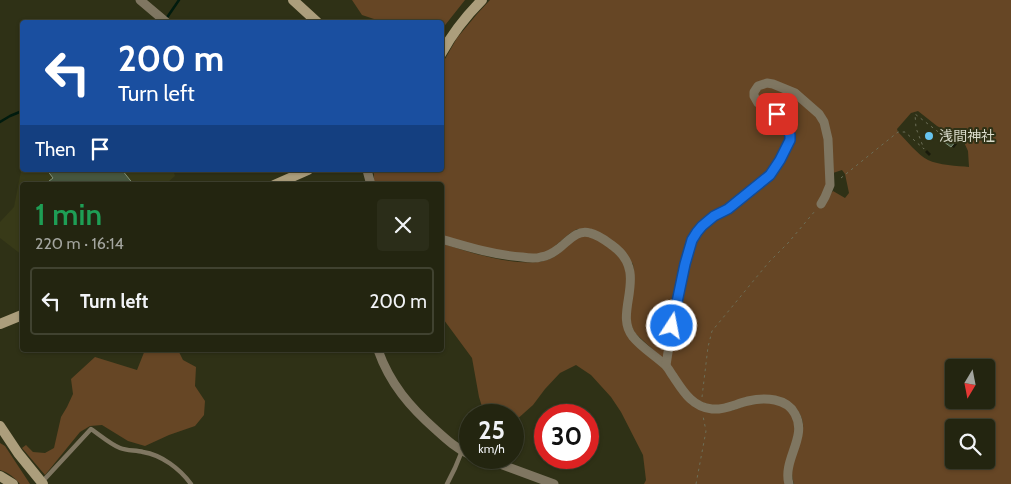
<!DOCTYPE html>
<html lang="en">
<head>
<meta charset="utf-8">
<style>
  body { margin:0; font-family:Cabin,"Noto Sans JP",sans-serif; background:#2b2d19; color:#f1f3f6; height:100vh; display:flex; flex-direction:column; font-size:19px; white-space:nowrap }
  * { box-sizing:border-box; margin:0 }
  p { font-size:16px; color:#a3a59f }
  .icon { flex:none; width:28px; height:28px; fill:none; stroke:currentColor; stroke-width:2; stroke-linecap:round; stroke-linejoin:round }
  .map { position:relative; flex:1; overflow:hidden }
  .side { position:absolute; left:20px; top:182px; width:424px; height:170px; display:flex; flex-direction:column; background:#232510; border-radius:5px; box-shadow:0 1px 4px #0004,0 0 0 1px #404230 }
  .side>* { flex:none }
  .top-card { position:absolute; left:20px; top:20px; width:424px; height:152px; border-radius:5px; box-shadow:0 1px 4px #0004,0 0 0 1px #404230; background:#1a4fa0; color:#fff; overflow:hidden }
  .needle { width:32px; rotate:190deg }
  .fabs { position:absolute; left:945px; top:359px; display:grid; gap:10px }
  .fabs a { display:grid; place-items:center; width:50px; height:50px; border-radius:5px; background:#232510; box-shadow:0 1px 4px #0004,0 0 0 1px #404230; font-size:25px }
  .speed { position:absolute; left:459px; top:404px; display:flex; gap:10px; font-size:25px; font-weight:700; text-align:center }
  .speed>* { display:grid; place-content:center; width:65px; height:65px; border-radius:50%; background:#232510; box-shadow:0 1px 4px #0004,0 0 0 1px #404230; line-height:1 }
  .speed small { font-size:12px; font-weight:400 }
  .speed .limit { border:8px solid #d22; background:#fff; color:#111 }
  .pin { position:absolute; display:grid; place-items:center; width:42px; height:42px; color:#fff; margin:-21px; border-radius:10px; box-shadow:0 2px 8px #0006 }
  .me { position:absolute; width:55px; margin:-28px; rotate:11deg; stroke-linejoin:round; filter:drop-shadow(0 0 4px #0008) }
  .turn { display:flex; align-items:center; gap:18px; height:105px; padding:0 15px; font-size:22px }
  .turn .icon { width:65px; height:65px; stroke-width:2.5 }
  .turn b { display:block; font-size:35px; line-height:42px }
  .then { display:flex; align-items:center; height:48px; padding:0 15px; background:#0003; gap:10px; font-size:19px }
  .round { display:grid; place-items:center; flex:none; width:52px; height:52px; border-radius:5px; background:#2b2d19 }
  .summary { display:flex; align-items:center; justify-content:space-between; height:85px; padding:0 15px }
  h1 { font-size:30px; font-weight:600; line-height:38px; color:#1e9e55 }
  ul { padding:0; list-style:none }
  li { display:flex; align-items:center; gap:15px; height:68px; margin:0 10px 8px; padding:0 5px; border:2px solid #404230; border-radius:5px }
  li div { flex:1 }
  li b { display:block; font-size:19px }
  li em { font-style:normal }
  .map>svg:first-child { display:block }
</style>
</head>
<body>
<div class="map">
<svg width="1011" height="484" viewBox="0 0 1011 484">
  <rect width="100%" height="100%" fill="#2f3116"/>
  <!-- built -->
  <path fill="#383a18" d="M22,166v4h151l2,6 -7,6 2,3h-148v70l-22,-17v-16l14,-15z"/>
  <!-- green -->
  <g fill="#664625" fill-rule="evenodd">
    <path d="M352,0h113l-23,29h-1v-7l-61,-1 -18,-6z"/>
    <path d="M490,0h521v484h-217c-11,-32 30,-56 -6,-83l-69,6 -9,-2 -16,-6 -32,-41 -27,-25 -4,-8 -2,-10 5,-32v-10l-1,-9 -7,-9 -37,-26h-12l-8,5 -20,17 -11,3h-11l-35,-4 -51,-14v-51h-67v-11l-2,-4h69v-104l16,-28 20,-24zM918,111l19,15 26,14 5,11 1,16c-11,-1 -31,-2 -41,-7 -10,-5 -22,-20 -30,-28l-1,-3 14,-16zM842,170l3,4 4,19 -4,5 -12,-7 -11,14 11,-32zM954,368h32v32h-32zM954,428h32v32h-32z"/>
    <path d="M580,235l8,1 12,4 22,19 5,14 -1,56 38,40 27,36 40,6 17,-6 23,-3 15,4 10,17 -10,61h-142l2,-4 -3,-25 -22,-43 -10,-15 -20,-22 -15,-10 -16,8 -15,16 -12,16 -18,16 -2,-1 -1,-5 -28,-2 -5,-16 -7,-39 -31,-42v-73c26,9 86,28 111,15 10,-5 19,-16 28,-23z"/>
    <path d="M145,350h33l5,10 13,7 -1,19 10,15 -1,14 -9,11 -26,9 -24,11 -17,-5 -26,-16 -12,1 -10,6 -35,43 -23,-27 4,-3 7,7 12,1 9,-5 7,-31 6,-10 6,-13 -2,-15 24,-22 42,13z"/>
    <path d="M0,443l5,3 25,38h-10c-5,-6 -12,-12 -20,-14z"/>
  </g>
  <!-- shadow -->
  <g fill="#0007">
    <path d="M955,142l2,2 -3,4 -6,-4z"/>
    <path d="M927,150l4,4 -2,2 -4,-4z"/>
  </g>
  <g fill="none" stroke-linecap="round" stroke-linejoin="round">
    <!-- stream -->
    <g stroke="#011b0e" stroke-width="2.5">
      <path d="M166,19l13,-19"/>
      <path d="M0,122l10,-6 12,-5"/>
    </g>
  </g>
  <!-- building -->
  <g fill="#47573f" stroke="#84967c">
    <path d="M946,136l2,1 1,-1 7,5 -5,6 -7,-5 1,-2 -1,-1z"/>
    <path d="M47,170h75l12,15h-90l9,-7z"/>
  </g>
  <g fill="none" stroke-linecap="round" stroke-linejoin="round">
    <!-- path -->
    <g stroke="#6d6f58" stroke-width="1" stroke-dasharray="2.5 4" stroke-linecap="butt">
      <path d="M841,178l57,-46h7l19,17 -8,-21 -1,-14 26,20"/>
      <path d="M702,397l6,-50 4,-16 57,-69 19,-19 27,-32"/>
      <path d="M696,484l10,-53 -3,-15"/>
    </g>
    <!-- lane -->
    <g stroke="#7f7661" stroke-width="4.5">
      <path d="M42,482l49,-53c9,6 19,15 29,19 7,3 16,2 23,4 19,3 37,17 48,32"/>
      <path d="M447,484l8,-16 7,-17"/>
    </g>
    <!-- street -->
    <g stroke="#7f7661" stroke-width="9">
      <path d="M140,0l26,22"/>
      <path d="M367,170l4,15"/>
      <path d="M441,239c27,8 53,16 81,18 6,1 13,2 19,0 6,-1 12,-4 17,-8 10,-7 18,-20 32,-16 9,2 16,8 23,13 38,28 -1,66 20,91 8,10 21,18 31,27 4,3 6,8 9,12 10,15 19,31 39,33 14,1 23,-5 36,-8 17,-4 39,-3 47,13 13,23 -13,46 -6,70"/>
      <path d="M378,350c12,34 32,57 58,80 11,10 21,19 34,25"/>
      <path d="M666,365l9,-57 10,-44 7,-23 10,-16 12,-9 14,-7 42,-34 10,-15 10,-19 -2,-12 -3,-7 -14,-13 -13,-6 -4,-7v-4l4,-6 9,-3 6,1 22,9 24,21 5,8 4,17 2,46 -5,12 -4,7"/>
      <path d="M475,458l25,6 54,20"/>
    </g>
    <!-- secondary -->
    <g stroke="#ac9e7c" stroke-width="10">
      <path d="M293,0l24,22"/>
      <path d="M441,54c11,-20 25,-38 41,-54"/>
      <path d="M274,185l34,-15"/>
      <path d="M0,324l22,-9"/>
      <path d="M0,426l18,27 25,31"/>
      <path d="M0,476l13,8"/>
    </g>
  </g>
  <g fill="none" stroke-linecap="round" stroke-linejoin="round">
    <!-- route casing -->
    <g stroke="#114b97" stroke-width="12">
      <path id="route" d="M672,326l13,-62 7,-24 5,-8 5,-6 12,-10 14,-7 42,-34 10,-15 10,-20v-5l-6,-13 -7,-8"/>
    </g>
    <!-- route -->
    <use href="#route" stroke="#1a73e8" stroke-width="9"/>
  </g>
  <!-- markers -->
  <circle fill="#67c4ef" stroke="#2f3116" stroke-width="2" cx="929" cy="136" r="5"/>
  <g text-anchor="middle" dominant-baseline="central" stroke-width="4" stroke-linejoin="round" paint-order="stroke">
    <!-- poi labels -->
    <g font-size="14" fill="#d9dbcb" stroke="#2f3116" text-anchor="start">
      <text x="939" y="136">浅間神社</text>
    </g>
  </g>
</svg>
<div class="fabs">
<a><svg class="needle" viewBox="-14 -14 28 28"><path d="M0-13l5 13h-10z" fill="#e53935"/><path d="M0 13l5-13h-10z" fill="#a3a59f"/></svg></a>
<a><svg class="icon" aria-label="search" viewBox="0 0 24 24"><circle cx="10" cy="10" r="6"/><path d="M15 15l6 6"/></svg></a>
</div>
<div class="speed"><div>25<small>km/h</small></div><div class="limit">30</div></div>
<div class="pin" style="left:777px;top:114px;background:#d93025"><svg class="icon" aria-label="arrive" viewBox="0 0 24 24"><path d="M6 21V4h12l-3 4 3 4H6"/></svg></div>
<svg class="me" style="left:672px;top:326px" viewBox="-20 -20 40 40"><circle r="17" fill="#1a73e8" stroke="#fff" stroke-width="3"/><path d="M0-11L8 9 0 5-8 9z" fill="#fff"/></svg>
<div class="top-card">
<div class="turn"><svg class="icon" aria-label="left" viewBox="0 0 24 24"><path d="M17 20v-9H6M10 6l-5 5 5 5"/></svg><div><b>200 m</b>Turn left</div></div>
<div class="then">Then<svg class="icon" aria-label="arrive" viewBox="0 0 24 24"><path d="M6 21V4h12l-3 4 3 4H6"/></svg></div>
</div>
<section class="side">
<div class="summary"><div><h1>1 min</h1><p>220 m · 16:14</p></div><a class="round"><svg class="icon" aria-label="close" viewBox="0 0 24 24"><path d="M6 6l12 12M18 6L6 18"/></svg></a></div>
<ul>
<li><svg class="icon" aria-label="left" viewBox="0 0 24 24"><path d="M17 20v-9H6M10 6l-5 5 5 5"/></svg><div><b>Turn left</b></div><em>200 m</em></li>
</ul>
</section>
</div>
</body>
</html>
